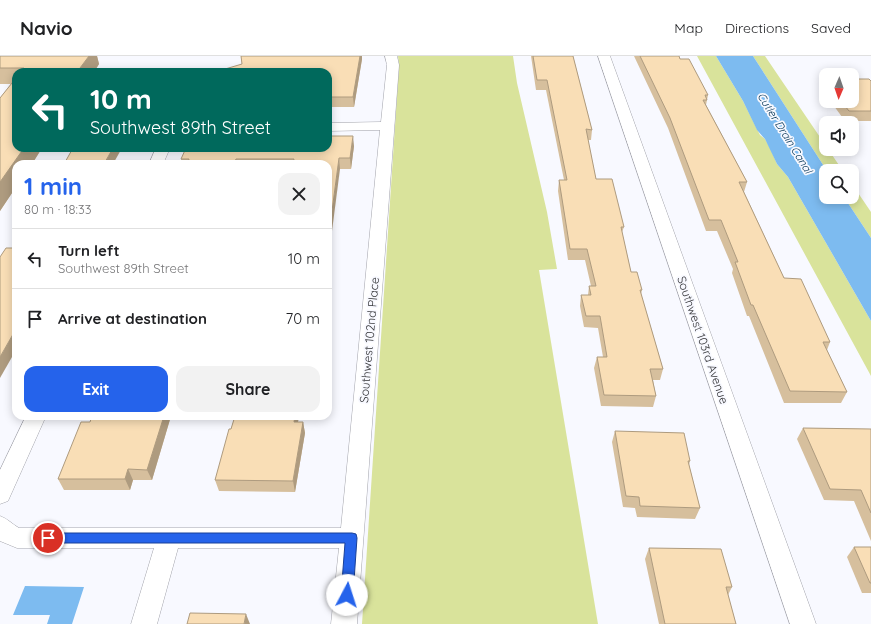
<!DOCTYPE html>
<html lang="en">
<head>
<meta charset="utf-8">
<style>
  body { margin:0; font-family:Quicksand,sans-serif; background:#f2f2f2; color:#202124; height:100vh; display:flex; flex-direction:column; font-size:15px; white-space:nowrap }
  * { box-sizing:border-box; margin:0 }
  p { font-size:13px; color:#757577 }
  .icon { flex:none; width:22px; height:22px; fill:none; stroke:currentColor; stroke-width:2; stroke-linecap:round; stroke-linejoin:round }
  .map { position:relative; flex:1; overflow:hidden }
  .drawer { position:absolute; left:12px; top:104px; width:320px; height:260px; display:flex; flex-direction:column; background:#fff; border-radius:12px; box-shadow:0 2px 10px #0003 }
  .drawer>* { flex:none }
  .banner { position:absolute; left:12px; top:12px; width:320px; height:84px; border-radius:12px; box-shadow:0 2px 10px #0003; background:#00695c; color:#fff; overflow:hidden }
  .needle { width:26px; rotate:182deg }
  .tools { position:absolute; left:819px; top:12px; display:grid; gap:8px }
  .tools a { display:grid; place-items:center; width:40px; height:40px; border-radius:8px; background:#fff; box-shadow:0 2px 10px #0003; font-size:20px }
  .pin { position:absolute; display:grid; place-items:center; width:34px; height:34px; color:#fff; margin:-17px; border:2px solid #fff; border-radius:50%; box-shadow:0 1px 4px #0007 }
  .me { position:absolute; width:44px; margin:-22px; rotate:5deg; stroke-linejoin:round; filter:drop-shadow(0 0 3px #0008) }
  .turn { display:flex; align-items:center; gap:14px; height:84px; padding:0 12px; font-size:18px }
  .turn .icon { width:52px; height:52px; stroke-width:2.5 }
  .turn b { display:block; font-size:28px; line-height:34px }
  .round { display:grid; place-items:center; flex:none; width:42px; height:42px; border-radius:12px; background:#f2f2f2 }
  .overview { display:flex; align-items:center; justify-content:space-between; height:68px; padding:0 12px }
  h1 { font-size:24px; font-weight:700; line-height:30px; color:#2563eb }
  .button { display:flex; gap:8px; margin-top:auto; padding:8px 12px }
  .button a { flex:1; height:46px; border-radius:12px; background:#2563eb; color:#fff; font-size:16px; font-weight:700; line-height:46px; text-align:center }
  .button a+a { background:#f2f2f2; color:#202124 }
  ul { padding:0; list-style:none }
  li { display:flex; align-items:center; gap:12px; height:60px; padding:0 12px; border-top:1px solid #e0e0e0 }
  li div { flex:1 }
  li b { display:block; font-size:15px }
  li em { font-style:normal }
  header { display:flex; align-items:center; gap:24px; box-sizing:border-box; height:56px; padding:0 20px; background:#fff; border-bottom:1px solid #e0e0e0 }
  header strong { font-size:19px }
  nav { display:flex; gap:22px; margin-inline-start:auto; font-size:14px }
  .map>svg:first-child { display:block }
</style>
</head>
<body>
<header>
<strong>Navio</strong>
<nav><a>Map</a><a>Directions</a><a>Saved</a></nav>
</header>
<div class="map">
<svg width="871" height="568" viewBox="0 0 871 568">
  <rect width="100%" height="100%" fill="#f8f9ff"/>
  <!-- green -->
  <g fill="#d9e39b">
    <path d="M398,0h115l4,27 30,129 10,57 -18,1 59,354h-236l37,-558z"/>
    <path d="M697,0h19l27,45 17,34 5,4 6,11 6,14 11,13 83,144v55z"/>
    <path d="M753,0h12l61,90v3h2l15,22h-16z"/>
    <path d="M852,128l19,28v26l-27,-41h8z"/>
  </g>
  <!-- water -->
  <g fill="#7dbbf0">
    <path d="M716,0h37l74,115h-1v26h18l27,41v83l-83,-144 -11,-13 -12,-25 -8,-9 -14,-29z"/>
    <path d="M25,530l59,1 -12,37h-25l3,-9h-37z"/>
  </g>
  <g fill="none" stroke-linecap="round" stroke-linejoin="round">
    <!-- minor casing -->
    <g stroke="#a2a3ab" stroke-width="1">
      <g id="minor">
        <path d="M385,0h12l2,9 -42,559h-26l8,-76h-161l-21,76h-26l23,-76h-137l-17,-7v-25c8,3 12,8 19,12h322l39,-398 -52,1v-8l53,-1 6,-57z"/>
        <path d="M598,0h12l206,568h-26z"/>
        <path d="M156,92h14l-7,16h-14z"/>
        <path d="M26,360h20l-38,85 -8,3v-34z"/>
      </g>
    </g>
    <!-- minor -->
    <use href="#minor" fill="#fff" fill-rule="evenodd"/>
  </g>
  <!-- wall -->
  <g fill="#d6bf9d">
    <path d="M0,0h97l2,8 -5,8h-78v76h26l-10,16h-16v23l-16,24v-113l11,-14h-11z"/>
    <path d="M241,0h121v3l-8,48h-26v-35l-86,-8z"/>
    <path d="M531,0h42l19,74 -1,10h-3l8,39 28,48 -2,5 9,40 11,18 -1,4 22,75 -3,11h-7l3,16 -3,11 -52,-1 -7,-38 3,-11h6l-5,-29 -14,-1 -4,-21 1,-11h7l1,-9h2l-6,-26h-17l-10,-69 1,-11h5l-18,-90h-10z"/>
    <path d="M634,0h45l1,3 28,36 -2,10 41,77 -3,10 40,86 46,64 -3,8 20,42 -6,11h-57l-35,-87h-2l-15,-43 1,-4 -16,-38h-11l-38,-103z"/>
    <path d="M871,25v40h-26l-14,-19v-1h21z"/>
    <path d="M354,90l-3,23h-11l-12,-5h-146l-1,-5z"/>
    <path d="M92,360h79l-19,64h-19l-3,10h-66l-6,-11 32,-57z"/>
    <path d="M235,360h64l-1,6h5l2,11 -10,59 -76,-1 -4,-11 16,-51z"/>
    <path d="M803,372l68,1v112l-17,-40 -30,-1 -27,-61z"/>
    <path d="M615,375l75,30 -1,4 11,43 -5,11 -58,-2 -2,-9 -12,-1 -11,-65z"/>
    <path d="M854,491h17v46h-9l-15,-36z"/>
    <path d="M649,492l83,39 -4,8 8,29h-77l-14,-65z"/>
  </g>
  <!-- shaded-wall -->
  <g fill="#ae9b7f">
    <path d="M89,0h8l2,8 -5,8h-17z"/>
    <path d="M360,0h2v3l-8,48 -1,-10z"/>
    <path d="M353,80l1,10 -3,23 -1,-11z"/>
    <path d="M24,92h18l-10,16h-16v23l-16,24v-29z"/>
    <path d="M113,92h9l-9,16h-9z"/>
    <path d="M339,102l1,11 -12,93v-21z"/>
    <path d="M16,273v21l-16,28v-21z"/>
    <path d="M164,360h7l-19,64 -5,-10z"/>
    <path d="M295,360h4l-3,17 -2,-11z"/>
    <path d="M303,366l2,11 -10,59 -2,-11z"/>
    <path d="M128,413l5,11 -3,10 -5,-11z"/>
    <path d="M246,558l4,10h-6z"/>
  </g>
  <!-- building -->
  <g fill="#f9deb6" stroke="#ae9b7f">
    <path d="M0,0h89l-12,16h-56l3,-4h-24z"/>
    <path d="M241,0h119l-7,41h-25v-25h-113l27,-8z"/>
    <path d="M533,0h40l19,74 -6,-1 10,50h16l12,48h-3l10,45h6l5,18h-2l23,79h-13l6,27 -52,-1 -7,-38h10l-7,-41h-14l-5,-21h10l-2,-9h7l-9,-37h-17l-11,-69h8l-20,-100h-10z"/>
    <path d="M640,0h39l1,3h9l19,36h-3l2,5h-4l44,82h-8l45,96 17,1 29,63h-7l24,50 -57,-1 -37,-86h-2l-16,-43h3l-17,-42h-12l-39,-102z"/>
    <path d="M16,22v70h8l-24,34v-84z"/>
    <path d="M852,23h17l2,2v30h-22l-8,-10h11z"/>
    <path d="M328,80h25l-3,22h-11l-11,83v-77h-35l1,-5h-58l-2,5h-46l1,-5h-8l5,-11h142z"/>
    <path d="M73,92h40l-9,16h-40z"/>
    <path d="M16,188v85l-16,28v-100l6,-9h8z"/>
    <path d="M92,360h72l-17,54 -19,-1 -3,10h-67l23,-57h9z"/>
    <path d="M235,360h60l-1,6h9l-10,59 -78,-1 14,-51h2z"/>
    <path d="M803,372l68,1v84l-10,-23 -31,-1z"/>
    <path d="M615,375l69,2 6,28h-2l12,47 -60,-2 -1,-9 -13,-1z"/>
    <path d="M854,491h17v36h-1z"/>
    <path d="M649,492l72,1 11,38h-6l10,37h-71z"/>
    <path d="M190,557l56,1 -2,10h-57z"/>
  </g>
  <!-- route -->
  <path fill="#2563eb" stroke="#184099" d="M48,477h304l4,1 1,4 -4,57 -2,4 -4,2 -5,-2 -1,-4 4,-52h-297l-4,-2 -2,-3 2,-4z"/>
  <g text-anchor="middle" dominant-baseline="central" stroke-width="3.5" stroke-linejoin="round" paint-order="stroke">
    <!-- far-water labels -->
    <g font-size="11" font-style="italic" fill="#003254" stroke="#f8f9ff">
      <text transform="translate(785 77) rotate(58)">Cutler Drain Canal</text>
    </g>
    <!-- street labels -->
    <g font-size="12" fill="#333437" stroke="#f8f9ff">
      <text transform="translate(369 284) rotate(-85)">Southwest 102nd Place</text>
      <text transform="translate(703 284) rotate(71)">Southwest 103rd Avenue</text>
    </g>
  </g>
</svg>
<div class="tools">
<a><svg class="needle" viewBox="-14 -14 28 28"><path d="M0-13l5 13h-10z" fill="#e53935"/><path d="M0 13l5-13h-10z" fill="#757577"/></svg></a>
<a><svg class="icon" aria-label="sound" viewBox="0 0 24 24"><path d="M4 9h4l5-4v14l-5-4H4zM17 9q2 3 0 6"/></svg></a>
<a><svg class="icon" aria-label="search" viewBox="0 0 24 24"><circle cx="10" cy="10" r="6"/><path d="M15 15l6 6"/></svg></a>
</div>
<div class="pin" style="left:48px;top:482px;background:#d93025"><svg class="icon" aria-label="arrive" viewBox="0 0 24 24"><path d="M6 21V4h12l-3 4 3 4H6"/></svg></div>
<svg class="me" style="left:347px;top:539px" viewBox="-20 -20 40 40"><circle r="19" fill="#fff"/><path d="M0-13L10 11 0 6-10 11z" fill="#2563eb"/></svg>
<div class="banner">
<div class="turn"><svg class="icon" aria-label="left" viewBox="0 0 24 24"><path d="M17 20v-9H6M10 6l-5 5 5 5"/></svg><div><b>10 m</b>Southwest 89th Street</div></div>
</div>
<section class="drawer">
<div class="overview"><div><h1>1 min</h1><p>80 m · 18:33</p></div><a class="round"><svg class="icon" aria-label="close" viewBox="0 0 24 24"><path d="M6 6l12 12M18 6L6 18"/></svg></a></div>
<ul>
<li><svg class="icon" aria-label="left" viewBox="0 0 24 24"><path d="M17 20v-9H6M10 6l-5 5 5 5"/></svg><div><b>Turn left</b><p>Southwest 89th Street</p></div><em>10 m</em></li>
<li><svg class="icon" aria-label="arrive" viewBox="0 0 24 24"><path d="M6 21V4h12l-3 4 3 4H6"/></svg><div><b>Arrive at destination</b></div><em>70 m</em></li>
</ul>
<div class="button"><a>Exit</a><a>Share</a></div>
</section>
</div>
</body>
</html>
